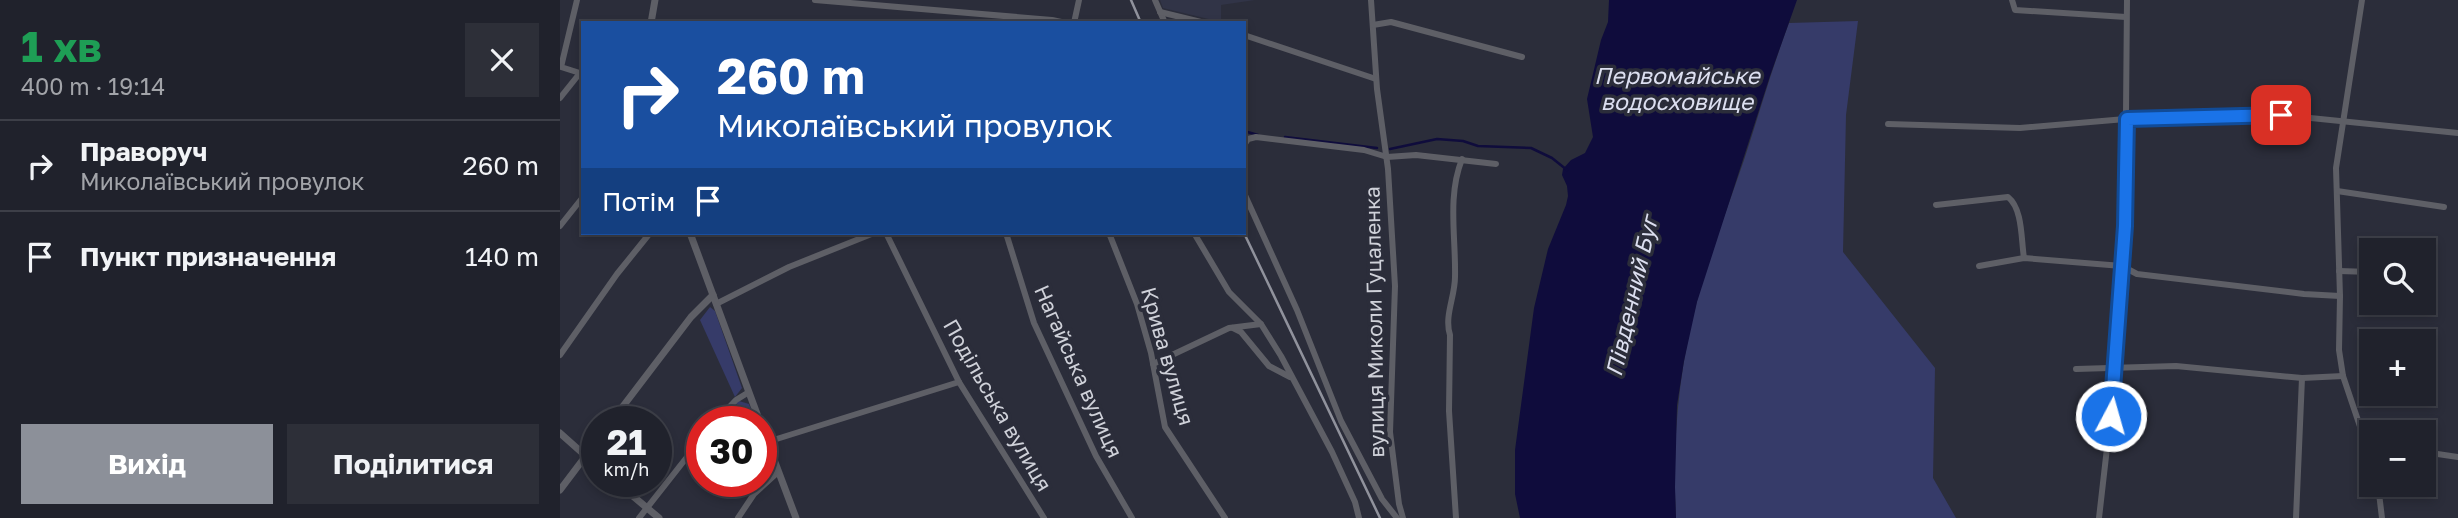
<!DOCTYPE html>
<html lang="uk">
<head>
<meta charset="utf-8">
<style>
  body { margin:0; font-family:"Golos Text",sans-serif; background:#2d2f38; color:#f1f3f6; height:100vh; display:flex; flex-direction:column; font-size:26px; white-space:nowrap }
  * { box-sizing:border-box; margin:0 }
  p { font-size:23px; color:#a2a4a9 }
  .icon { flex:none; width:38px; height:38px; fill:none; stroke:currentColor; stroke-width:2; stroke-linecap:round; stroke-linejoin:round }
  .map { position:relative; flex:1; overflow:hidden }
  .details { display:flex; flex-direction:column; background:#20222c; width:560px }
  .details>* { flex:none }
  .top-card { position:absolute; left:21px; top:21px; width:665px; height:214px; border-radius:0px; box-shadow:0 4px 10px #0003,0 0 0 2px #3d3f48; background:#1a4fa0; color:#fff; overflow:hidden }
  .fabs { position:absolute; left:1799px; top:238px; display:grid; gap:14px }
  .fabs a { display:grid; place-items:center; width:77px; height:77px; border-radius:0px; background:#20222c; box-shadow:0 4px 10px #0003,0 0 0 2px #3d3f48; font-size:35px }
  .speed { position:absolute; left:21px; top:406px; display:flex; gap:14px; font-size:35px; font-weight:700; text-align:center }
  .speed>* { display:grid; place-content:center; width:91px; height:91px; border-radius:50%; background:#20222c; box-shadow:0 4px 10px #0003,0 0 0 2px #3d3f48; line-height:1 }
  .speed small { font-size:18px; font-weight:400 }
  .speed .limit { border:10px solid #d22; background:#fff; color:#111 }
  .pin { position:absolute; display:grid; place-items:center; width:60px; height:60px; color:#fff; margin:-30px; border-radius:14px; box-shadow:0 4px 10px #0006 }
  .me { position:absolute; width:77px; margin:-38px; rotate:6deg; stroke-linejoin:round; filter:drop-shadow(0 0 5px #0008) }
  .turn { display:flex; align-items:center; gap:24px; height:147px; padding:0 21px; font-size:32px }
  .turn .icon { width:91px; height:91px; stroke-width:2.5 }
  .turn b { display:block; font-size:49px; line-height:60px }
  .then { display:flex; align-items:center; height:66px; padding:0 21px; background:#0003; gap:14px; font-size:26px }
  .round { display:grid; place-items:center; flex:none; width:74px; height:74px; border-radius:0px; background:#2d2f38 }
  .headline { display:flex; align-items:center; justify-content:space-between; height:119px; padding:0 21px }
  h1 { font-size:42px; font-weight:700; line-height:52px; color:#1e9e55 }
  .action { display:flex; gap:14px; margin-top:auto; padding:14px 21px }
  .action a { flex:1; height:80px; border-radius:0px; background:#8c9099; color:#fff; font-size:28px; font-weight:700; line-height:80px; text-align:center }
  .action a+a { background:#2d2f38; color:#f1f3f6 }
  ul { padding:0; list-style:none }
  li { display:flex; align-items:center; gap:21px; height:91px; padding:0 21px; border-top:2px solid #3d3f48 }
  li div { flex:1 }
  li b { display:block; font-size:26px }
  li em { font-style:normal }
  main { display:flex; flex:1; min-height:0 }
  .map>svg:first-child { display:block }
</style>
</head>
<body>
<main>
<section class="details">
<div class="headline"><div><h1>1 хв</h1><p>400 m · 19:14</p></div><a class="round"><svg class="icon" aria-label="close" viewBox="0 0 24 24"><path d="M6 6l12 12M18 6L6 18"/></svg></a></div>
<ul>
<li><svg class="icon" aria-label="right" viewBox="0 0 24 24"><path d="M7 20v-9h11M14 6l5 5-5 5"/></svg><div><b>Праворуч</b><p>Миколаївський провулок</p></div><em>260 m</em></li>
<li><svg class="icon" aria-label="arrive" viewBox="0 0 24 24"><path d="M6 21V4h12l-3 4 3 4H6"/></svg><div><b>Пункт призначення</b></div><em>140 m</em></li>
</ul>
<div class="action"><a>Вихід</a><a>Поділитися</a></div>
</section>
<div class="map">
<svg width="1898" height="518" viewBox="0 0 1898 518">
  <rect width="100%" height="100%" fill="#2b2d3a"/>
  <!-- built -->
  <path fill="#313447" d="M600,0h95l-34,5v17l-58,-14z"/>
  <!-- green -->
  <g fill="#363b69">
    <path d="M1298,21l-12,94 -3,137 92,116 -2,110 23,40h-280c-4,-73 2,-146 21,-217 13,-48 31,-94 47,-141 15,-46 28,-92 45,-137z"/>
    <path d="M150,307l5,4 27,77 -7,9 -35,-77z"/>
    <path d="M179,401l10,3 7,18h-10l-10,-19z"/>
  </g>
  <!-- water -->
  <path fill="#0f0c3c" d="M1049,0h188l-27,76 -73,226 -13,59 -7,44 -2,82 1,31h-156l-5,-24v-44l19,-142 14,-59 18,-44 2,-9 -1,-10 -5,-11 1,-6 8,-9 14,-7 8,-16 -6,-38 14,-59 7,-18z"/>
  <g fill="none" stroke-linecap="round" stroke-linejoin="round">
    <!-- stream -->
    <g stroke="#0f0c3c" stroke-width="2.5">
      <path d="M684,131l14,4"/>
      <path d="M725,137l92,11"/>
      <path d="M830,149l47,-10 26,2 15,5 53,2 21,10 15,12"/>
    </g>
    <!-- minor -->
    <g stroke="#5e5f66" stroke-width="6">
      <path d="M17,0l-16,67 22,7"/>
      <path d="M255,0l237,20 14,3"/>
      <path d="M595,0l10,23"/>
      <path d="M811,0l6,89 11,80 7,117 -5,146 9,72 4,14"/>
      <path d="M1452,0l3,10 111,7"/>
      <path d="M1802,0l-26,168 4,128 -1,54 4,26 28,83"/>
      <path d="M600,12l45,11"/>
      <path d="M514,23l5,-23"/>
      <path d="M813,25l18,-3 131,35"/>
      <path d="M684,35l132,44"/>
      <path d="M0,98l20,-25"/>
      <path d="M1328,124l132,4 117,-10 145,-3 176,18"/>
      <path d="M684,145l4,-6 8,-2 108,13 23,7 29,-2 80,9"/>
      <path d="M1777,191l107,16"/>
      <path d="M684,193l53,117 44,111 41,78 15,19"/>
      <path d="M1376,205l72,-8c15,12 13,43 16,61"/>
      <path d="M0,226l23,-29"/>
      <path d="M326,233l73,149 85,136"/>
      <path d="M446,233l28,90 62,133 36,62"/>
      <path d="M549,233l28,71 14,49 14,74 60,91"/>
      <path d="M634,233l35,59 32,32 20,32 51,96 23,50 4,16"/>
      <path d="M1419,266l45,-8 98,8 15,8 167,20 36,2"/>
      <path d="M1779,271l32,1"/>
      <path d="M156,304l73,-37 85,-34"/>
      <path d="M673,328l8,4 28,34 21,11"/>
      <path d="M0,355l57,-81 33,-41"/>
      <path d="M593,364l76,-36 32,-4"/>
      <path d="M1516,369l100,-3 126,12 41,-2"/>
      <path d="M155,422l21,-22 13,-8"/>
      <path d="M207,442l192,-60"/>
      <path d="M1864,452l34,5"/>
      <path d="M1818,485l4,33"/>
      <path d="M79,518l63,-80"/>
      <path d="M178,518l16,-24 24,-22"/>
      <path d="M896,518l-7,-107 1,-76c-6,-19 5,-38 5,-58 1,-40 -8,-80 7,-118"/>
      <path d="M1539,518l17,-149 9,-143 2,-226"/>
      <path d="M1736,518l6,-140"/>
    </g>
    <!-- tertiary -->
    <g stroke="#5e5f66" stroke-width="7">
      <path d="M91,23l4,-23"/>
      <path d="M130,233l70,189"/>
      <path d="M51,422l80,-105 22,-22"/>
      <path d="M201,425l35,93"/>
      <path d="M0,433l37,33"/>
      <path d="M55,481l44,37"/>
      <path d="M0,490l37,-49"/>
    </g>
    <!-- rail -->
    <g stroke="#90929c" stroke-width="2.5">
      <path d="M571,0l10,23"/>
      <path d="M684,233l136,285"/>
    </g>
  </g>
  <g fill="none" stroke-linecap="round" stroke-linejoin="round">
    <!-- route casing -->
    <g stroke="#114b97" stroke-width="18">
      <path id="route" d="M1551,416l14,-190 2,-107 154,-4"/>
    </g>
    <!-- route -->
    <use href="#route" stroke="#1a73e8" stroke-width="12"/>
  </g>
  <g text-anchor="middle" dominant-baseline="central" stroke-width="7" stroke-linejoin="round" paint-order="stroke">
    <!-- street labels -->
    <g font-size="21" fill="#cfd1d9" stroke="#2b2d3a">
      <text transform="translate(814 322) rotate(-91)">вулиця Миколи Гуцаленка</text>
      <text transform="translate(608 356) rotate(74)">Крива вулиця</text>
      <text transform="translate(519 371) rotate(66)">Нагайська вулиця</text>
      <text transform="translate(438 405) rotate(60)">Подільська вулиця</text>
    </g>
    <!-- water labels -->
    <g font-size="23" font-style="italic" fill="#dcdff0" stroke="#2b2d3a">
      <text x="1117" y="75">Первомайське<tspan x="1117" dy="26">водосховище</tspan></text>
      <text transform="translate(1071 296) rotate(-77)">Південний Буг</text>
    </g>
  </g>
</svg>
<div class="fabs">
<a><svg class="icon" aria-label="search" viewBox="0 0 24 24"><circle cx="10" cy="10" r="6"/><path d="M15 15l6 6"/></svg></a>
<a>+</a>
<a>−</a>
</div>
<div class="speed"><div>21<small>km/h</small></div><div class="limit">30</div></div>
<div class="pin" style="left:1721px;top:115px;background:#d93025"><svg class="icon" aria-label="arrive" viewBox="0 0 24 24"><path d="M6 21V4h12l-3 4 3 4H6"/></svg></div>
<svg class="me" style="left:1551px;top:416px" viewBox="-20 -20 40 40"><circle r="17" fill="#1a73e8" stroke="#fff" stroke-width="3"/><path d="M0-11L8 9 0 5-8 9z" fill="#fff"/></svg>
<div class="top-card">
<div class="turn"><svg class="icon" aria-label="right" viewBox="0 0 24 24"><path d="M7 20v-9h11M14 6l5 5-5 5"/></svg><div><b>260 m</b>Миколаївський провулок</div></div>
<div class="then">Потім<svg class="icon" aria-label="arrive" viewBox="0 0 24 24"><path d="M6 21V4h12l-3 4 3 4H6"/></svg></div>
</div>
</div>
</main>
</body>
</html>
